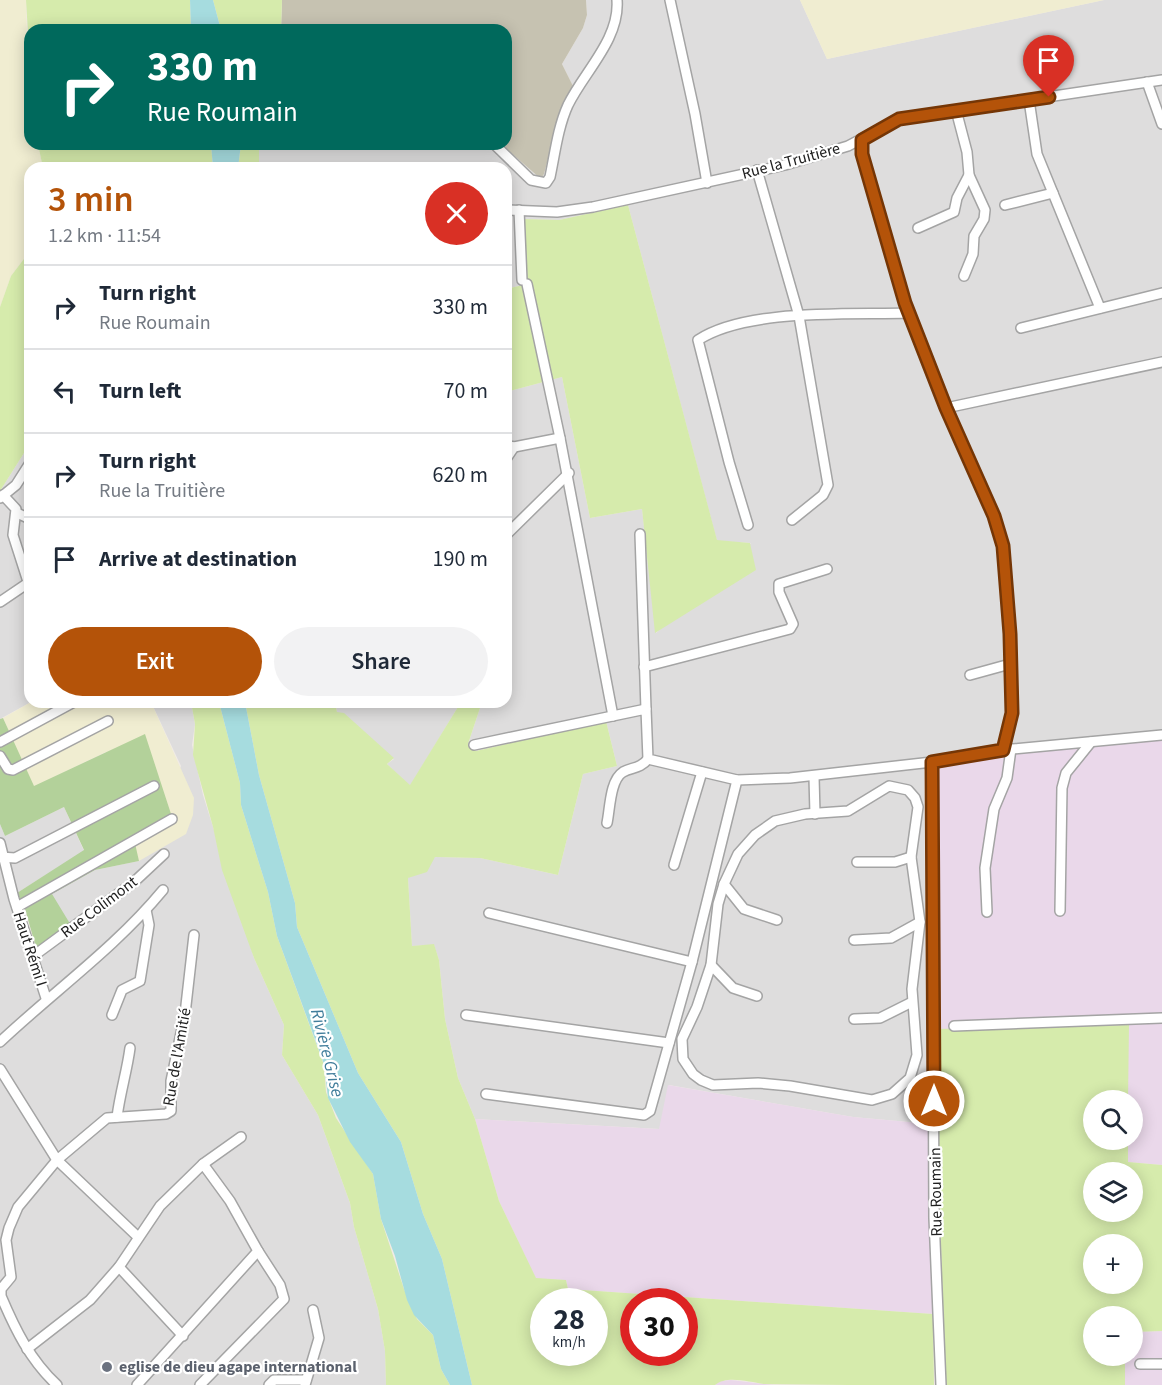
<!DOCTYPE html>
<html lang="en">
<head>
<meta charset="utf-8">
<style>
  body { margin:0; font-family:"Source Sans 3",sans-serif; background:#f2f2f3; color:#1f2937; height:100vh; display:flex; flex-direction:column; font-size:22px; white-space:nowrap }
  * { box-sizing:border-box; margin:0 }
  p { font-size:20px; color:#747a83 }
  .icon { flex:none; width:33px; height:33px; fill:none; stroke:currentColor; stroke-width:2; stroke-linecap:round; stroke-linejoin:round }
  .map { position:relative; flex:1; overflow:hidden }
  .side { position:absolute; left:24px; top:162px; width:488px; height:546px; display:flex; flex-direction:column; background:#fff; border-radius:18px; box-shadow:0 3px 15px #0003 }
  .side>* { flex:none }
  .guide { position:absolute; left:24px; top:24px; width:488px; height:126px; border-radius:18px; box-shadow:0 3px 15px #0003; background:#00695c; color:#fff; overflow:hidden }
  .fabs { position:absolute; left:1083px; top:1090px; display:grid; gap:12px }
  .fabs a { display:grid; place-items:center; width:60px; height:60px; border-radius:50%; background:#fff; box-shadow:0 3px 15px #0003; font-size:30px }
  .speed { position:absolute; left:530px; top:1288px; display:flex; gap:12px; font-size:30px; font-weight:700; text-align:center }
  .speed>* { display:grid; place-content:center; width:78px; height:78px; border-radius:50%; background:#fff; box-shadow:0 3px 15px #0003; line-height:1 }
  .speed small { font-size:15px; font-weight:400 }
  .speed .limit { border:9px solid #d22; background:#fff; color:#111 }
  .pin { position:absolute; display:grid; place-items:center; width:51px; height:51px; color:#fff; margin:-62px -26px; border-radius:50% 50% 50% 0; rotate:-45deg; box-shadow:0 0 6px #0007 }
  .pin .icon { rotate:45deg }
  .me { position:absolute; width:66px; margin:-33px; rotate:0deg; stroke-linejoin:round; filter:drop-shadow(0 0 4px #0008) }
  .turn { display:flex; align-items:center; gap:21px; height:126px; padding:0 24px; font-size:27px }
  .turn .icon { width:78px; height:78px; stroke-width:2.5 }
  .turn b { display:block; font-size:42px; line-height:51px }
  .round { display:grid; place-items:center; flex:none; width:63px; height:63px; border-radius:32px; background:#f2f2f3 }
  .headline { display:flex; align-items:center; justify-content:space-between; height:102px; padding:0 24px }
  h1 { font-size:36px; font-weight:600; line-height:45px; color:#b45309 }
  .cta { display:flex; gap:12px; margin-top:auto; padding:12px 24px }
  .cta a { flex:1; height:69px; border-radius:36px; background:#b45309; color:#fff; font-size:24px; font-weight:600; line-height:69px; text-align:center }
  .cta a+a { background:#f2f2f3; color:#1f2937 }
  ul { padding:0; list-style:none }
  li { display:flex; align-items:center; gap:18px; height:84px; padding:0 24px; border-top:2px solid #e0e1e3 }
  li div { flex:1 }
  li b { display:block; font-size:22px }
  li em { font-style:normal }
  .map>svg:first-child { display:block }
</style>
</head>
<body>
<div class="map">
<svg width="1162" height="1385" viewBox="0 0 1162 1385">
  <rect width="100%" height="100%" fill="#f1ebe6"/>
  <!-- residential -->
  <g fill="#dedddd">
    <path d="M586,0h214l27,59 277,-59h58v738l-238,32 2,237 5,117 -78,-7 -184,-32 -9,44 -185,-10 -17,-41 -13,-59 -6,-59 -5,-15 -22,1 -4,-68 27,-21 45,1 78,17 25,-101 34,-8 -11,-45 -130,30 -8,-7 14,-42h24v-310l56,-15 28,141 52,-9 14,124 95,-90 -34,-2 -89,-336 -69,15 -36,-1 4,65 -21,5v-121h-247v-24h242l40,35 3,-5 18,-68 11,-20 -11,-22 21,-36 4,-13z"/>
    <path d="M30,449l1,253 -31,17v-228l24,-38z"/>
    <path d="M151,702h40l4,22 -3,21 11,50 51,163 30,67 -2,30 36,60 32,88 4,24 24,82 7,42 1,34h-386v-561l5,12 59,-29 20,44 -67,42 19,57 15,-56 44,-24 44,-9 42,-95z"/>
    <path d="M335,702h126l-51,84 -23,-22 7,-5 -57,-47z"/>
  </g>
  <!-- industrial -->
  <g fill="#ead8ea">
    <path d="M1162,738v427l-34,-3v-22h4v-39l-197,-72v-259l10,-7 65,-11z"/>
    <path d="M668,1085l185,32 78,7 2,190 -365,-25 -2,-9 -30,-1 -37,-78 -24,-82 184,10z"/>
    <path d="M1162,1331v54h-37v-29h7l1,-24z"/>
    <path d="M731,1380l42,5h-58l5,-4z"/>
  </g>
  <!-- construction -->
  <path fill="#c6c2b1" d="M282,0h304l1,15 -4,13 -21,36 11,22 -11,20 -18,68 -3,5 -40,-35h5v-114h-225z"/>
  <!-- farmland -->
  <g fill="#f0edd1">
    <path d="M0,0h26l4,144h8l5,24h-13v83l-19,25 -11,31z"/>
    <path d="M800,0h304l-277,59z"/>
    <path d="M31,702h120l43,96 -1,17 -7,19 -47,27 -33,-109 -73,35 -30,-69z"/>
  </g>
  <!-- grass -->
  <g fill="#d6ebac" fill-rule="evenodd">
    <path d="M26,0h164l1,30h-161v37z"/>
    <path d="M213,0h69l-1,30h-60z"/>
    <path d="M38,144h173l2,24h-170z"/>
    <path d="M241,144h18v24h-21z"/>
    <path d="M628,205l89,335 33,3 6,27 -101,63 -13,-124 -52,9 -28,-141 -56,15v-103l21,-5 -4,-65 36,1z"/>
    <path d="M30,251v198l-6,4 -24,38v-184l11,-31z"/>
    <path d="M191,702h28l21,81 1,22 27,87 9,44 47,129 2,27 10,26 37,56 8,45 23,70 13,30 16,16 8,34 9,16h-64l-1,-34 -7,-42 -24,-82 -4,-24 -32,-88 -36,-60 2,-30 -30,-67 -32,-88 -9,-43 -20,-72 2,-31z"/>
    <path d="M245,702h90l2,10 7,1 50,45 -7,6 23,21 51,-83h21l-14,42 8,7 130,-30 11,45 -34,8 -25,101 -78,-17 -45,-1 -8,15 -19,6 4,68 22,-2 5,16 6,59 13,59 17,41 24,82 37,77 30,2 2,9 365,25 1,71c-54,0 -117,0 -170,-1 -15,-2 -37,-9 -49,1h-243l-30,-126 -19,-45 -22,-72 -43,-69 -61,-146 -2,-24 -36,-128zM543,1302h51v51h-51zM633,1302h51v51h-51z"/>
    <path d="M1129,1025l-1,76h-34v39h34v22l34,3v166l-29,1 -1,-15h-38v39h31v29h-180l-10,-356zM1094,1173h38v39h-38zM1094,1245h38v39h-38z"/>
  </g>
  <!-- forest -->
  <path fill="#b3d19a" d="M3,718l31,68 111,-52 27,83 -38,22 5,22 -44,9 -43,24 20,33 -35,24 -12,-42 -8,-16 67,-43 -20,-43 -59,29 -5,-12v-105z"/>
  <!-- water -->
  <g fill="#a6dcdf">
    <path d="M190,0h23l8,30h-30z"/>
    <path d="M211,144h30l-3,24h-25z"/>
    <path d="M219,702h26l14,73 36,128 2,24 61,146 43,69 22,72 19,45 30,126h-22l-9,-16 -8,-34 -19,-20 -7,-15 -12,-44 -14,-37 -8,-45 -23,-32 -22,-44 -4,-34 -47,-128 -9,-44 -27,-87 -1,-22z"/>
  </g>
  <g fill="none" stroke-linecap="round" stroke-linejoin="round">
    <!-- minor casing -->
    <g stroke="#a4a4a4" stroke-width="12">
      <g id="minor">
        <path d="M670,0l25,114 12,69"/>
        <path d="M1147,82l15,42"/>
        <path d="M1029,100l8,54 63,154"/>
        <path d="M956,110l11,42 2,23 16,35 -1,9 -10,17 -1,18 -9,22"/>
        <path d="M862,140v14l43,149 41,105 48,109 9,29 7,88 2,79 -9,37"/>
        <path d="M494,144l37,36 15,3 4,-6c5,-24 8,-50 18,-72 16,-33 52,-66 49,-105"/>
        <path d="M757,170l42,146 29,169 -5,10 -31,25"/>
        <path d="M1005,205l48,-12"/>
        <path d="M506,210l51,2 36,-5 192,-42 63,-19 51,-27 263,-39"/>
        <path d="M519,210l3,70"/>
        <path d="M918,228l36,-16 3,-14 12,-23"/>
        <path d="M527,284l33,154"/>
        <path d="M1021,328l141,-35"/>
        <path d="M946,408l216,-46"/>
        <path d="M506,445l8,2 46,-9 53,278"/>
        <path d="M506,459l8,-12"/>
        <path d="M3,495l13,14 -3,26 17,53"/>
        <path d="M0,498l16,-13 14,-22"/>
        <path d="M17,513l13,6"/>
        <path d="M748,525l-19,-63 -31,-122c49,-32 152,-25 211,-27"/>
        <path d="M640,534l6,175"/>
        <path d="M506,535l63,-62"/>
        <path d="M0,602l28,-19"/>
        <path d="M644,667l146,-38 3,-5 -14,-32v-8l48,-15"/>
        <path d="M970,675l40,-11"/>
        <path d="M0,742l74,-40"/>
        <path d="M474,745l172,-36 2,50 89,21 53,-2 142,-16 71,-12 159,-15"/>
        <path d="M0,756l8,13 5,1 95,-49"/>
        <path d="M932,762l2,456 7,167"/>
        <path d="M814,777l1,37"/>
        <path d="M889,786l19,4 7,8 3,9 -7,50 9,65 -8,67 5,66 -7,23 -18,16 -20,6 -82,-14 -32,-3 -45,2 -12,-5 -8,-6 -10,-15 -1,-20 15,-32 14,-42 7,-61 6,-20 14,-30 17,-19 20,-14 30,-7 43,-3z"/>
        <path d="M607,823c3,-14 3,-43 16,-51 9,-5 17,-3 25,-13"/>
        <path d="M0,843l14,56 32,99"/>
        <path d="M0,857l15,1 139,-72"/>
        <path d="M857,862h38l16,-5"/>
        <path d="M674,865l28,-93"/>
        <path d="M724,884l20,25 33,11"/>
        <path d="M17,907l155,-88"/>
        <path d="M1060,911l2,-123 4,-15 25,-31"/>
        <path d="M987,912l-2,-44 9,-59 13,-31 4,-29"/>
        <path d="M489,913l203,49"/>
        <path d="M854,940l37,-2 29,-16"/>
        <path d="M32,957l102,-75 30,-28"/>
        <path d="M711,965l22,23 24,8"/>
        <path d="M112,1015l10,-25 18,-9 9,-56 -3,-15"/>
        <path d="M466,1015l203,28"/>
        <path d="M854,1019l26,-1 32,-16"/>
        <path d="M954,1026l208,-8"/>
        <path d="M0,1042c54,-51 115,-94 163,-152"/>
        <path d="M0,1069l57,91 81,77"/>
        <path d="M486,1094l158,21 6,-4 42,-149 45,-182"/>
        <path d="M117,1117c3,-24 10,-46 13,-69"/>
        <path d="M203,1164l38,-27"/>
        <path d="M119,1267l64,69"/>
        <path d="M27,1349l63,-49 29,-33 41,-61 43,-42 27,37 28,50 -121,134"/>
        <path d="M1140,1364h22"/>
        <path d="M57,1385c-27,-25 -42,-56 -56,-89v-7l10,-12 -5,-37 3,-12 9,-21 39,-47 50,-42 59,-4 5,-3v-30l14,-67 9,-79"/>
        <path d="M200,1385l84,-86 -4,-14 -22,-34"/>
        <path d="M269,1385l5,-5h32"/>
        <path d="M305,1385l14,-47 -6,-28"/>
      </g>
    </g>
    <!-- minor -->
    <use href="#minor" stroke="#fff" stroke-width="9"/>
  </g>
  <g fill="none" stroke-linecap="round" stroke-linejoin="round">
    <!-- route casing -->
    <g stroke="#753606" stroke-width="15">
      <path id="route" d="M934,1101l-2,-339 71,-12 9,-37 -2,-79 -7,-88 -9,-30 -48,-108 -41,-105 -43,-149v-14l37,-21 150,-22"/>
    </g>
    <!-- route -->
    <use href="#route" stroke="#b45309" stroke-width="10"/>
  </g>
  <!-- markers -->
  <circle fill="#6b7280" stroke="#fff" stroke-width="2" cx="107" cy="1367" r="6"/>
  <g text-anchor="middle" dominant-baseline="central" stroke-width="4.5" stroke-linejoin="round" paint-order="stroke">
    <!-- street labels -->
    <g font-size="16" fill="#202020" stroke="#fff">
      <text transform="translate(791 161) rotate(-15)">Rue la Truitière</text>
      <text transform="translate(99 907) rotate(-37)">Rue Colimont</text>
      <text transform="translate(30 949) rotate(72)">Haut Rémi I</text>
      <text transform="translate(177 1057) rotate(-80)">Rue de l'Amitié</text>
      <text transform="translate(936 1192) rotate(-91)">Rue Roumain</text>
    </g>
    <!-- worship labels -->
    <g font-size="16" font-weight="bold" fill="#5b616d" stroke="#fff" text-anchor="start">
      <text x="119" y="1367">eglise de dieu agape international</text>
    </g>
    <!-- water labels -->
    <g font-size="18" font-style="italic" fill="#417d9b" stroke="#fff">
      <text transform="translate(327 1053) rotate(76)">Rivière Grise</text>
    </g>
  </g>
</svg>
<div class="fabs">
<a><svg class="icon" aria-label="search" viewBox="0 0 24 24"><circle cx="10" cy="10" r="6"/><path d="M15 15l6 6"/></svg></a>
<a><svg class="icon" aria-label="layers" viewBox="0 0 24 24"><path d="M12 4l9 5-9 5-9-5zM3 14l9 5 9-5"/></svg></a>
<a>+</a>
<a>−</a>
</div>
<div class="speed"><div>28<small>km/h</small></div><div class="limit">30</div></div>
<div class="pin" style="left:1049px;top:97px;background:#d93025"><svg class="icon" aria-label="arrive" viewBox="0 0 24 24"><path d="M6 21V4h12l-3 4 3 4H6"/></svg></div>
<svg class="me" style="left:934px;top:1101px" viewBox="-20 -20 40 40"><circle r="17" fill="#b45309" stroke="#fff" stroke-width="3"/><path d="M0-11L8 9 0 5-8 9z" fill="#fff"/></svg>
<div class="guide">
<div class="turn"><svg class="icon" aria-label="right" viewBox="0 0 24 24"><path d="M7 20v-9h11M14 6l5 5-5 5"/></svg><div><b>330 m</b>Rue Roumain</div></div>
</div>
<section class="side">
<div class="headline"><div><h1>3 min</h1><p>1.2 km · 11:54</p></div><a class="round" style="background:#d93025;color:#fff"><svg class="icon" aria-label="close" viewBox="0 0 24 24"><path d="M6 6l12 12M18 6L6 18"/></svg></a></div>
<ul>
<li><svg class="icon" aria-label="right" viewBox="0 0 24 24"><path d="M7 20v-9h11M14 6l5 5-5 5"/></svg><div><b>Turn right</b><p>Rue Roumain</p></div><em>330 m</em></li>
<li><svg class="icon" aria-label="left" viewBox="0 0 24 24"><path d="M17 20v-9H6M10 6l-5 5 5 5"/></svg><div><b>Turn left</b></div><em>70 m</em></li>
<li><svg class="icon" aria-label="right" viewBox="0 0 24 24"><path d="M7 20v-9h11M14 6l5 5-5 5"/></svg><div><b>Turn right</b><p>Rue la Truitière</p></div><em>620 m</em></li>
<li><svg class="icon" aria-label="arrive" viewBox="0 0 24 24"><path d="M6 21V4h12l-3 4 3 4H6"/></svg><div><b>Arrive at destination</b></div><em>190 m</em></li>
</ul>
<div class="cta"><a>Exit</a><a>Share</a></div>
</section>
</div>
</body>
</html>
